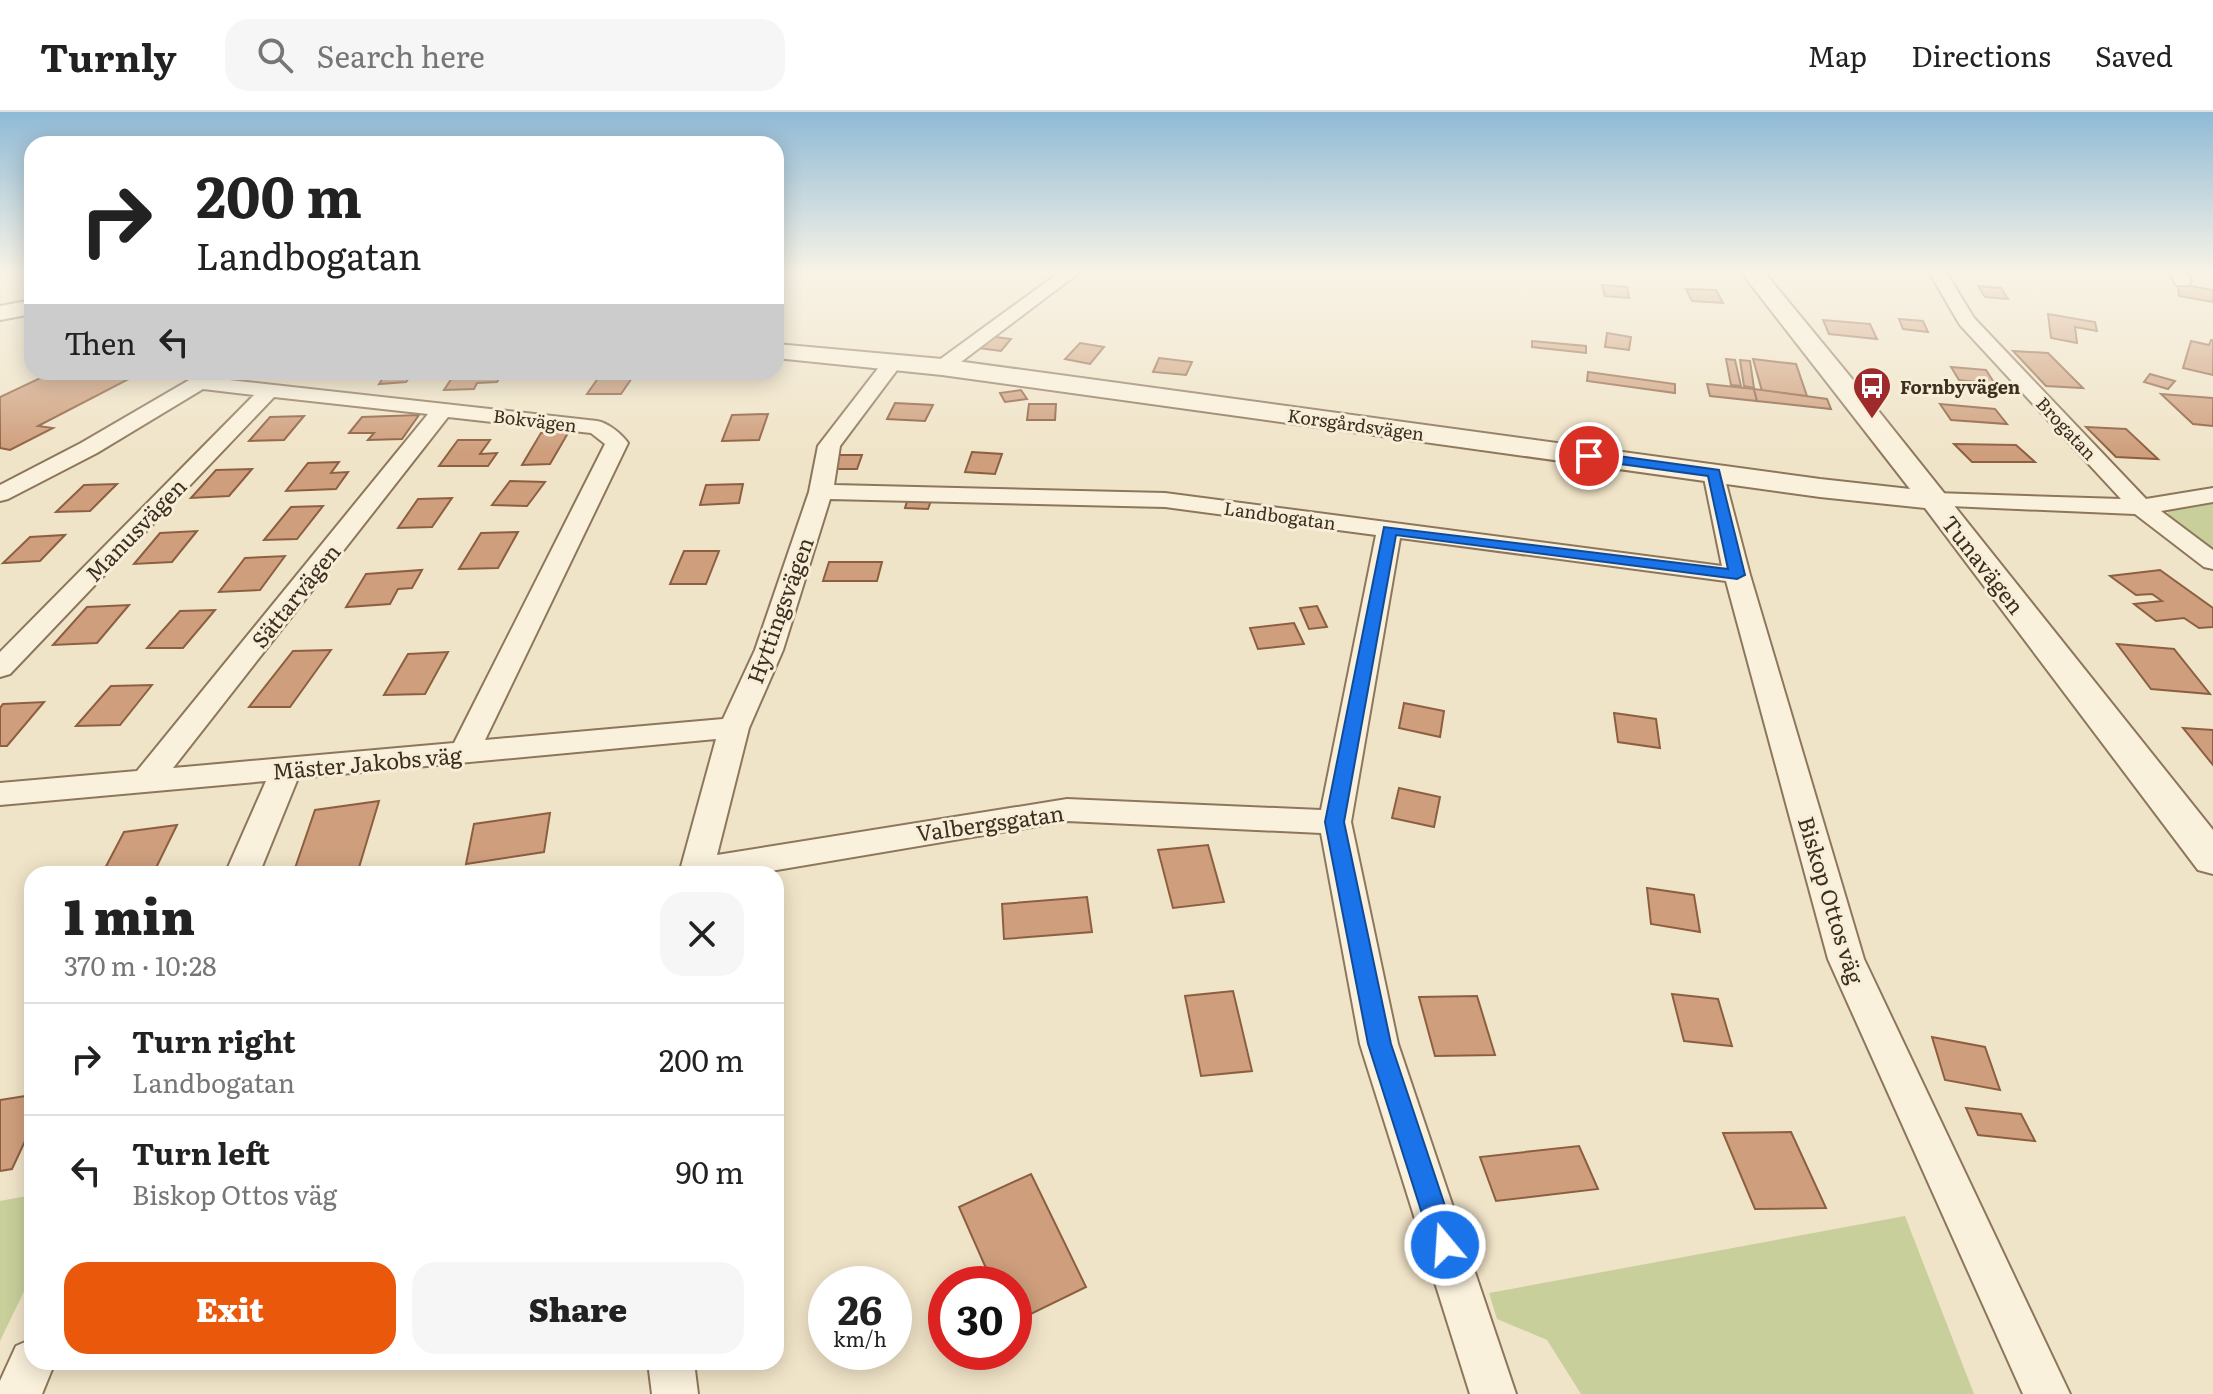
<!DOCTYPE html>
<html lang="en">
<head>
<meta charset="utf-8">
<style>
  body { margin:0; font-family:Literata,serif; background:#f6f6f6; color:#222; height:100vh; display:flex; flex-direction:column; font-size:30px; white-space:nowrap }
  * { box-sizing:border-box; margin:0 }
  p { font-size:26px; color:#767676 }
  .icon { flex:none; width:44px; height:44px; fill:none; stroke:currentColor; stroke-width:2; stroke-linecap:round; stroke-linejoin:round }
  .map { position:relative; flex:1; overflow:hidden }
  .side { position:absolute; left:24px; top:754px; width:760px; height:504px; display:flex; flex-direction:column; background:#fff; border-radius:24px; box-shadow:0 4px 20px #0003 }
  .side>* { flex:none }
  .top-card { position:absolute; left:24px; top:24px; width:760px; height:244px; border-radius:24px; box-shadow:0 4px 20px #0003; background:#fff; color:#222; overflow:hidden }
  .speed { position:absolute; left:808px; top:1154px; display:flex; gap:16px; font-size:40px; font-weight:700; text-align:center }
  .speed>* { display:grid; place-content:center; width:104px; height:104px; border-radius:50%; background:#fff; box-shadow:0 4px 20px #0003; line-height:1 }
  .speed small { font-size:20px; font-weight:400 }
  .speed .limit { border:12px solid #d22; background:#fff; color:#111 }
  .pin { position:absolute; display:grid; place-items:center; width:68px; height:68px; color:#fff; margin:-34px; border:4px solid #fff; border-radius:50%; box-shadow:0 2px 8px #0007 }
  .me { position:absolute; width:88px; margin:-44px; rotate:342deg; stroke-linejoin:round; filter:drop-shadow(0 0 6px #0008) }
  .turn { display:flex; align-items:center; gap:28px; height:168px; padding:0 40px; font-size:36px }
  .turn .icon { width:104px; height:104px; stroke-width:2.5 }
  .turn b { display:block; font-size:56px; line-height:68px }
  .then { display:flex; align-items:center; height:76px; padding:0 40px; background:#0003; gap:16px; font-size:30px }
  .round { display:grid; place-items:center; flex:none; width:84px; height:84px; border-radius:24px; background:#f6f6f6 }
  .overview { display:flex; align-items:center; justify-content:space-between; height:136px; padding:0 40px }
  h1 { font-size:48px; font-weight:800; line-height:60px }
  .button { display:flex; gap:16px; margin-top:auto; padding:16px 40px }
  .button a { flex:1; height:92px; border-radius:24px; background:#ea580c; color:#fff; font-size:32px; font-weight:800; line-height:92px; text-align:center }
  .button a+a { background:#f6f6f6; color:#222 }
  ul { padding:0; list-style:none }
  li { display:flex; align-items:center; gap:24px; height:112px; padding:0 40px; border-top:2px solid #e0e0e0 }
  li div { flex:1 }
  li b { display:block; font-size:30px }
  li em { font-style:normal }
  header { display:flex; align-items:center; gap:48px; box-sizing:border-box; height:112px; padding:0 40px; background:#fff; border-bottom:2px solid #e0e0e0 }
  header strong { font-size:38px }
  nav { display:flex; gap:44px; margin-inline-start:auto; font-size:28px }
  .search { width:560px; height:72px; background:#f6f6f6; display:flex; align-items:center; gap:20px; box-sizing:border-box; padding:0 28px; border-radius:24px; color:#767676; font-size:30px }
  .map>svg:first-child { display:block }
</style>
</head>
<body>
<header>
<strong>Turnly</strong>
<div class="search"><svg class="icon" aria-label="search" viewBox="0 0 24 24"><circle cx="10" cy="10" r="6"/><path d="M15 15l6 6"/></svg>Search here</div>
<nav><a>Map</a><a>Directions</a><a>Saved</a></nav>
</header>
<div class="map">
<svg width="2213" height="1282" viewBox="0 0 2213 1282">
  <rect width="100%" height="100%" fill="#f0e4c8"/>
  <!-- green -->
  <g fill="#c9cf9b">
    <path d="M2213,391v51l-41,-34 -5,-9z"/>
    <path d="M32,1083v80l-32,66v-140z"/>
    <path d="M1905,1104l69,178h-393l-34,-54 -50,-21 -8,-26z"/>
  </g>
  <!-- building -->
  <g fill="#cf9f7d" stroke="#8d5f41" stroke-width="2">
    <path d="M2178,172l35,6v12l-34,-6z"/>
    <path d="M1602,173l25,2 2,11 -24,-2z"/>
    <path d="M1978,174l23,2 7,11 -23,-2z"/>
    <path d="M1686,177l30,1 7,13 -31,-2z"/>
    <path d="M2048,202l47,8 2,9 -22,-4 2,16 -26,-5z"/>
    <path d="M1899,207l24,2 5,11 -25,-3z"/>
    <path d="M1823,208l47,4 7,15 -48,-5z"/>
    <path d="M1607,221l24,4 -2,13 -24,-3z"/>
    <path d="M988,224l23,3 -10,12 -23,-3z"/>
    <path d="M2211,228h2v35l-30,-7 8,-27 18,4z"/>
    <path d="M1532,229l54,5v7l-54,-6z"/>
    <path d="M1080,231l24,4 -14,17 -25,-5z"/>
    <path d="M2013,239l35,2 35,35 -37,-2z"/>
    <path d="M1159,246l33,4 -6,13 -33,-3z"/>
    <path d="M1726,247l9,1 6,26 -10,-1z"/>
    <path d="M1753,247l43,5 11,32 -45,-5z"/>
    <path d="M1740,248l10,1 4,27 -10,-2z"/>
    <path d="M1951,255l35,3 9,14 -36,-4z"/>
    <path d="M53,260h35l39,8 -89,46 15,2 -43,22 -10,-2v-51z"/>
    <path d="M387,260h26l-7,10 -27,2z"/>
    <path d="M467,260h36l-6,10 -20,1 -3,6 -30,1 8,-12 12,-1z"/>
    <path d="M1588,260l87,12v9l-88,-12z"/>
    <path d="M601,262l33,1 -13,19h-34z"/>
    <path d="M2150,262l25,7 -7,8 -24,-7z"/>
    <path d="M1707,272l47,5 3,12 -47,-5z"/>
    <path d="M1754,277l73,10 4,10 -74,-8z"/>
    <path d="M1021,278l6,9 -22,3 -5,-9z"/>
    <path d="M2161,282l52,4v28l-20,-2z"/>
    <path d="M895,291l38,2 -8,16 -38,-2z"/>
    <path d="M1029,292h27l-1,16h-28z"/>
    <path d="M1940,292l55,5 12,15 -56,-4z"/>
    <path d="M768,302l-9,26 -37,1 10,-26z"/>
    <path d="M419,303l-17,24 -34,1 6,-7h-25l13,-16z"/>
    <path d="M304,304l-20,24 -35,1 21,-24z"/>
    <path d="M2086,315l40,2 32,30 -42,-2z"/>
    <path d="M541,321h27l-18,31 -28,1z"/>
    <path d="M458,328h32l-10,14 17,-1 -9,13h-49z"/>
    <path d="M1954,332l62,1 19,17h-63z"/>
    <path d="M972,340l30,2 -7,20 -30,-2z"/>
    <path d="M836,343h26l-5,14h-27z"/>
    <path d="M339,350l-8,11 17,-1 -12,17 -50,2 22,-28z"/>
    <path d="M252,357l-23,27 -38,2 25,-28z"/>
    <path d="M510,369l35,1 -18,24 -35,-1z"/>
    <path d="M117,372l-27,27 -34,1 28,-27z"/>
    <path d="M743,372l-4,19 -39,2 6,-20z"/>
    <path d="M452,386l-20,29 -34,1 20,-29z"/>
    <path d="M908,386h24l-4,11 -23,-1z"/>
    <path d="M323,394l-26,33 -33,1 27,-33z"/>
    <path d="M197,419l-25,31 -38,2 26,-31z"/>
    <path d="M518,420l-20,36 -39,1 22,-36z"/>
    <path d="M65,423l-25,26 -37,2 27,-26z"/>
    <path d="M684,439h35l-13,33h-36z"/>
    <path d="M285,444l-25,34 -41,2 26,-34z"/>
    <path d="M829,450h53l-5,19h-54z"/>
    <path d="M422,458l-10,18 -14,1 -8,15 -44,3 20,-33z"/>
    <path d="M2160,458l53,38v19l-14,1 -15,-10 -28,3 -22,-17 28,-3 -10,-7 -16,1 -26,-19z"/>
    <path d="M129,493l-32,38 -44,2 34,-38z"/>
    <path d="M1317,494l10,21 -18,2 -9,-21z"/>
    <path d="M215,498l-32,38h-36l33,-37z"/>
    <path d="M1294,511l10,21 -46,5 -8,-21z"/>
    <path d="M2117,532l57,5 36,45 -59,-5z"/>
    <path d="M331,538l-41,57h-41l44,-56z"/>
    <path d="M448,540l-23,42 -41,1 24,-41z"/>
    <path d="M152,573l-32,40 -44,1 35,-40z"/>
    <path d="M44,590l-37,44h-7v-38l3,-4z"/>
    <path d="M1404,591l40,8 -4,26 -41,-9z"/>
    <path d="M1614,601l42,6 4,29 -42,-6z"/>
    <path d="M2183,616l30,2v35z"/>
    <path d="M1399,676l41,9 -6,30 -42,-9z"/>
    <path d="M379,689l-22,73h-64l22,-64z"/>
    <path d="M550,701l-6,39 -78,12 8,-40z"/>
    <path d="M177,713l-24,49h-51l22,-42z"/>
    <path d="M1208,733l16,57 -51,6 -15,-58z"/>
    <path d="M1647,776l47,7 6,37 -49,-8z"/>
    <path d="M1087,785l5,35 -88,7 -2,-35z"/>
    <path d="M1233,879l19,80 -51,5 -16,-80z"/>
    <path d="M1672,882l46,5 14,47 -48,-5z"/>
    <path d="M1477,884l18,59 -60,1 -16,-59z"/>
    <path d="M1932,925l53,10 15,43 -55,-10z"/>
    <path d="M32,983v31l-20,43 -12,2v-71z"/>
    <path d="M1966,996l55,6 14,27 -57,-6z"/>
    <path d="M1791,1020l35,76 -71,1 -32,-76z"/>
    <path d="M1579,1034l19,43 -102,12 -16,-44z"/>
    <path d="M1031,1062l55,113 -72,35v-38h-21l-34,-77z"/>
  </g>
  <g fill="none" stroke-linecap="round" stroke-linejoin="round">
    <!-- minor casing -->
    <g stroke="#8d765c" stroke-width="4">
      <g id="minor">
        <path d="M1060,160h20l-131,99h-14l-3,-4 3,-4z"/>
        <path d="M1929,160h17l28,46 172,181 67,-11v14l-52,9 52,39v19l-9,-2 -69,-53 -208,-9 -4,-5 4,-5 8,-2 186,6 -161,-174z"/>
        <path d="M2169,160h18l4,9 -3,4h-12z"/>
        <path d="M893,244l10,6 -63,84 -6,39 331,8 557,73 -19,-93 3,-5h16l28,107 114,384 206,435h-47l-195,-435 -102,-378 -326,-43 -49,284 47,222 118,350h-46l-110,-350 -39,-211 -254,-12 -314,53h-74l37,-135 -418,39 -39,96h-34l41,-93 -266,24v-22l137,-12 291,-357 -154,-17 -264,277 -10,3v-25l254,-257 -51,-6 -106,64 -89,46 -8,2v-16l81,-42 122,-71h20l-3,7 377,42c11,2 24,12 31,22l-143,297 238,-21 32,-69 54,-158 9,-46 68,-88zM448,305l143,16 14,11 -151,299 -281,25zM830,387l335,8 211,28 -55,275 -254,-11 -350,56 32,-127 34,-78z"/>
        <path d="M32,1227v23h23l-13,32h-42v-13l16,-35z"/>
        <path d="M648,1250h46l4,32h-46z"/>
      </g>
    </g>
    <!-- tertiary casing -->
    <g stroke="#8d765c" stroke-width="4">
      <g id="tertiary">
        <path d="M1741,160h23l117,142 332,416v44l-15,-4 -273,-362 -105,-11 -878,-122 -166,-17v-14l166,15 878,120 90,10z"/>
        <path d="M32,188v14l-32,6v-14z"/>
      </g>
    </g>
    <!-- minor -->
    <use href="#minor" fill="#faf1dc" fill-rule="evenodd"/>
    <!-- tertiary -->
    <use href="#tertiary" fill="#faf1dc" fill-rule="evenodd"/>
  </g>
  <!-- sky -->
  <linearGradient id="sky" x2="0" y2="1"><stop stop-color="#8fbad6"/><stop offset="0.47" stop-color="#f8f3e6"/><stop offset="1" stop-color="#f8f3e6" stop-opacity="0"/></linearGradient>
  <rect width="2213" height="340" fill="url(#sky)"/>
  <!-- route -->
  <path fill="#1a73e8" stroke="#114b97" stroke-width="2" d="M1589,340l130,18 26,105 -8,4 -341,-44 -52,287 47,222 67,201 -4,9 -9,4 -10,-4 -3,-9 -64,-201 -43,-222 59,-295 344,42 -20,-93 -124,-17 -2,-3z"/>
  <!-- icons -->
  <defs>
    <g id="bus-pin" transform="scale(2)"><path d="M0 17L-7.5 6A9.5 9.5 0 1 1 7.5 6Z" fill="#9e2a2b" stroke="#f7eed8"/><path d="M-5-6H5V4H4V6H2V4H-2V6H-4V4H-5ZM-3.5-4V0h7V-4ZM-3.5 1.2v1.5H-2V1.2ZM2 1.2v1.5H3.5V1.2Z" fill="#fff"/></g>
  </defs>
  <g fill-rule="evenodd">
    <use href="#bus-pin" x="1872" y="274"/>
  </g>
  <g text-anchor="middle" dominant-baseline="central" stroke-width="6" stroke-linejoin="round" paint-order="stroke">
    <!-- far-poi labels -->
    <g font-size="18" font-weight="bold" fill="#3d2e20" stroke="#f7eed8" text-anchor="start">
      <text x="1900" y="274">Fornbyvägen</text>
    </g>
    <!-- far-street labels -->
    <g font-size="18" fill="#3d2e20" stroke="#f7eed8">
      <text transform="translate(535 308) rotate(7)">Bokvägen</text>
      <text transform="translate(1356 312) rotate(8)">Korsgårdsvägen</text>
      <text transform="translate(2067 316) rotate(47)">Brogatan</text>
      <text transform="translate(1280 403) rotate(8)">Landbogatan</text>
    </g>
    <!-- street labels -->
    <g font-size="22" fill="#3d2e20" stroke="#f7eed8">
      <text transform="translate(135 417) rotate(-46)">Manusvägen</text>
      <text transform="translate(1984 452) rotate(52)">Tunavägen</text>
      <text transform="translate(295 483) rotate(-51)">Sättarvägen</text>
      <text transform="translate(779 498) rotate(-70)">Hyttingsvägen</text>
      <text transform="translate(367 650) rotate(-5)">Mäster Jakobs väg</text>
      <text transform="translate(990 710) rotate(-8)">Valbergsgatan</text>
      <text transform="translate(1832 788) rotate(73)">Biskop Ottos väg</text>
    </g>
  </g>
</svg>
<div class="speed"><div>26<small>km/h</small></div><div class="limit">30</div></div>
<div class="pin" style="left:1589px;top:344px;background:#d93025"><svg class="icon" aria-label="arrive" viewBox="0 0 24 24"><path d="M6 21V4h12l-3 4 3 4H6"/></svg></div>
<svg class="me" style="left:1445px;top:1133px" viewBox="-20 -20 40 40"><circle r="17" fill="#1a73e8" stroke="#fff" stroke-width="3"/><path d="M0-11L8 9 0 5-8 9z" fill="#fff"/></svg>
<div class="top-card">
<div class="turn"><svg class="icon" aria-label="right" viewBox="0 0 24 24"><path d="M7 20v-9h11M14 6l5 5-5 5"/></svg><div><b>200 m</b>Landbogatan</div></div>
<div class="then">Then<svg class="icon" aria-label="left" viewBox="0 0 24 24"><path d="M17 20v-9H6M10 6l-5 5 5 5"/></svg></div>
</div>
<section class="side">
<div class="overview"><div><h1>1 min</h1><p>370 m · 10:28</p></div><a class="round"><svg class="icon" aria-label="close" viewBox="0 0 24 24"><path d="M6 6l12 12M18 6L6 18"/></svg></a></div>
<ul>
<li><svg class="icon" aria-label="right" viewBox="0 0 24 24"><path d="M7 20v-9h11M14 6l5 5-5 5"/></svg><div><b>Turn right</b><p>Landbogatan</p></div><em>200 m</em></li>
<li><svg class="icon" aria-label="left" viewBox="0 0 24 24"><path d="M17 20v-9H6M10 6l-5 5 5 5"/></svg><div><b>Turn left</b><p>Biskop Ottos väg</p></div><em>90 m</em></li>
</ul>
<div class="button"><a>Exit</a><a>Share</a></div>
</section>
</div>
</body>
</html>
